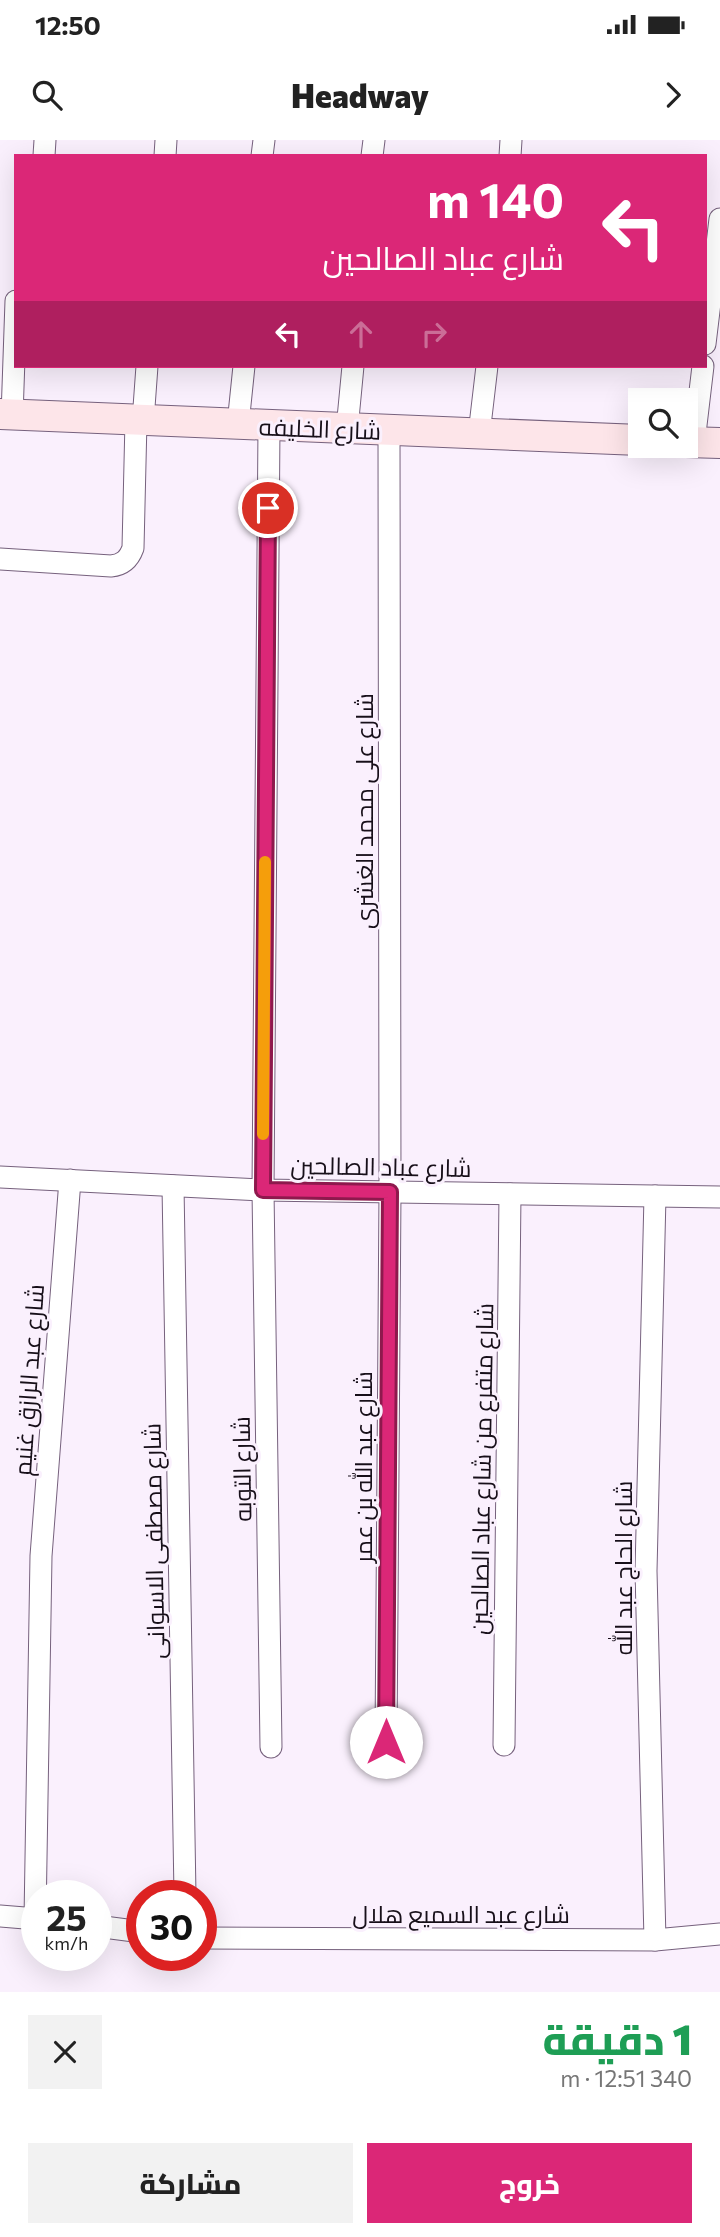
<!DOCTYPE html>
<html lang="ar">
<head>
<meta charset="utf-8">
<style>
  body { margin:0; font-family:Commissioner,Cairo,sans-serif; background:#f2f2f2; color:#222; direction:rtl; height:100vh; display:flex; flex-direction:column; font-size:26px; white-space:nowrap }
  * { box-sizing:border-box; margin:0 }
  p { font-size:23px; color:#767676 }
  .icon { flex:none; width:38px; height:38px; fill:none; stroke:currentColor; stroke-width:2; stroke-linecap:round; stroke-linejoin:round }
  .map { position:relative; height:1852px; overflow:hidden; direction:ltr }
  .drawer { display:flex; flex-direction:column; background:#fff; flex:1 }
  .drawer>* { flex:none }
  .top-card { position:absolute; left:14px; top:14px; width:693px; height:214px; border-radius:0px; box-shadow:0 7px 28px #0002; direction:rtl; background:#db2777; color:#fff; overflow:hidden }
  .controls { position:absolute; left:628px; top:248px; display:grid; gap:14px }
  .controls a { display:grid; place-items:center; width:70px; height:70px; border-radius:0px; background:#fff; box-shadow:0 7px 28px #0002; font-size:35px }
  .speed { position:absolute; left:21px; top:1740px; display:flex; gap:14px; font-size:35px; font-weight:700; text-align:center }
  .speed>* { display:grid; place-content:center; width:91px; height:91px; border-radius:50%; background:#fff; box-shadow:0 7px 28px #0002; line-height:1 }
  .speed small { font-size:18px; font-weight:400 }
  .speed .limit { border:10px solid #d22; background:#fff; color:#111 }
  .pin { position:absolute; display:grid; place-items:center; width:60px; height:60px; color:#fff; margin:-30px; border:4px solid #fff; border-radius:50%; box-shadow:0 2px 7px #0007 }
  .me { position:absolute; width:77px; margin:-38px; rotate:0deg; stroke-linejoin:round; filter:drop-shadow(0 0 5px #0008) }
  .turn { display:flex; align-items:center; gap:24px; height:147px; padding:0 28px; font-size:32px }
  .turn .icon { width:91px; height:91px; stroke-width:2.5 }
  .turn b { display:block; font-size:49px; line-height:60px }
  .lanes { display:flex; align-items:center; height:66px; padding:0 28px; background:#0003; justify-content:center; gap:35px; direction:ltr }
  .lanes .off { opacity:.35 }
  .round { display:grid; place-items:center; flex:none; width:74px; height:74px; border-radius:0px; background:#f2f2f2 }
  .headline { display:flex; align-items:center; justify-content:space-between; height:119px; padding:0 28px }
  h1 { font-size:42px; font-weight:800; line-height:52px; color:#1e9e55 }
  .action { display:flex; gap:14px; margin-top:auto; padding:14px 28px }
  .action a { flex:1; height:80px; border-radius:0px; background:#db2777; color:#fff; font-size:28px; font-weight:800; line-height:80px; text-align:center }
  .action a+a { background:#f2f2f2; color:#222 }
  .status { display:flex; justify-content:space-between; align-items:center; height:49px; padding:0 35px; background:#fff; direction:ltr }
  .status svg { height:19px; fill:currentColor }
  header { display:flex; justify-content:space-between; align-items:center; height:91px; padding:0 28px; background:#fff; font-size:32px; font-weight:800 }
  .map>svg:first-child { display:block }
</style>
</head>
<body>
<div class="status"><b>12:50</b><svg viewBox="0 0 49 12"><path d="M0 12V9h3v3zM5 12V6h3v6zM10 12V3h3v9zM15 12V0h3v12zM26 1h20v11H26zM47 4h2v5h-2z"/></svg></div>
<header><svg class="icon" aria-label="forward" viewBox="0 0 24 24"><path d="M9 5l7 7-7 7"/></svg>Headway<svg class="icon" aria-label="search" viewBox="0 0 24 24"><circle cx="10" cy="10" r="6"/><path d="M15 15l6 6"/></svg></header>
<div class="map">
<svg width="720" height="1852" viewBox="0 0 720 1852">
  <rect width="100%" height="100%" fill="#faf0fd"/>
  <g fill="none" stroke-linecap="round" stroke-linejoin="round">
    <!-- street casing -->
    <g stroke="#76617d" stroke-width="23">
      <g id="street">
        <path d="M44,16l1,-16"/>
        <path d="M165,16l1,-16"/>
        <path d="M262,16l2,-16"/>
        <path d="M372,16l2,-16"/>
        <path d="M510,16l1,-16"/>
        <path d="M705,204l15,-125"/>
        <path d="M12,276l4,-115"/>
        <path d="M143,281l4,-55"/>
        <path d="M238,284l6,-58"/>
        <path d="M269,286l-6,764 8,557"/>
        <path d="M347,289l6,-63"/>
        <path d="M479,294l8,-68"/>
        <path d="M694,302l9,-76"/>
        <path d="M0,419l111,7c12,-1 18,-7 22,-18l3,-127"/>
        <path d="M0,1037l263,13 457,7"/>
        <path d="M173,1046l12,709"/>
        <path d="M386,1602l4,-550 -1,-762"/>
        <path d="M504,1605l6,-551"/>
        <path d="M0,1776l37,3"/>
        <path d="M35,1779l6,-363 29,-376"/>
        <path d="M96,1786l46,6"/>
        <path d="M201,1798l454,2 65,-6"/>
        <path d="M655,1800l-9,-369 9,-375"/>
      </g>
    </g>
    <!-- secondary casing -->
    <g stroke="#76617d" stroke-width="32">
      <g id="secondary">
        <path d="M0,274l640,26"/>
        <path d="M686,302l34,1"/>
      </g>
    </g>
    <!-- street -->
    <use href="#street" stroke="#fff" stroke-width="21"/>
    <!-- secondary -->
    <use href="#secondary" stroke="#fde5e9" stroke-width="30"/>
  </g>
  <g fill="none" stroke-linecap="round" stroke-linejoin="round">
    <!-- route casing -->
    <g stroke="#8e194d" stroke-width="18">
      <path id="route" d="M268,368l-5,682 127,2 -4,550"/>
    </g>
    <!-- route -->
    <use href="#route" stroke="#db2777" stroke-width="12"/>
    <!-- slow -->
    <path stroke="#f59e0b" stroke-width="12" d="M263,994l2,-272"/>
  </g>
  <g text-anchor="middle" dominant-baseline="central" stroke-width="6" stroke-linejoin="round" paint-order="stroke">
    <!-- street labels -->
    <g font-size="24" fill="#170f19" stroke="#faf0fd">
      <text transform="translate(320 288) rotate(2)">شارع الخليفه</text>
      <text transform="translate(363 671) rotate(-90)">شارع على محمد الغشرى</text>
      <text transform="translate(381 1026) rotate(1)">شارع عباد الصالحين</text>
      <text transform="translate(28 1240) rotate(-86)">شارع عبد الرازق غنيم</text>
      <text transform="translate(362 1327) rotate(-90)">شارع عبد الله بن عمر</text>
      <text transform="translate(241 1329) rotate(-91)">شارع التوبه</text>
      <text transform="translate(481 1329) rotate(-89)">شارع متفرع من شارع عباد الصالحين</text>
      <text transform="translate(153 1401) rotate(-91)">شارع مصطفى الاسوانى</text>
      <text transform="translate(622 1428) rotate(-90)">شارع الحاج عبد الله</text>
      <text x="461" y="1773">شارع عبد السميع هلال</text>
    </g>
  </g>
</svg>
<div class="controls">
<a><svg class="icon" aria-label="search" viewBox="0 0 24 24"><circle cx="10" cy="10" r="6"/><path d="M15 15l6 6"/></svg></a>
</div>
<div class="speed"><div>25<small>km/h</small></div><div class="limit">30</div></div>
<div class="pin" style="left:268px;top:368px;background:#d93025"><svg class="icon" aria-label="arrive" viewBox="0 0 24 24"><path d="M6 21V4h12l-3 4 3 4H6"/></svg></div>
<svg class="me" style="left:386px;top:1602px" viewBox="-20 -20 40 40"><circle r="19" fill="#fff"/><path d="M0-13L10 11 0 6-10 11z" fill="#db2777"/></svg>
<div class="top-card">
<div class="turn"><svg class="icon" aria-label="left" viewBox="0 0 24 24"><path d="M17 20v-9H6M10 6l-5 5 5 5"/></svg><div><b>140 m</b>شارع عباد الصالحين</div></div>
<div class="lanes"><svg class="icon" aria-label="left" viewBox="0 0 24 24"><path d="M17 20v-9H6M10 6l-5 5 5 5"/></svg><svg class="icon off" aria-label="ahead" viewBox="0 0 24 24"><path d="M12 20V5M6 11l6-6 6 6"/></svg><svg class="icon off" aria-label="right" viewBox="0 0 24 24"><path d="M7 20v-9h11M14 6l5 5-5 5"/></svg></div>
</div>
</div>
<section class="drawer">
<div class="headline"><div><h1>1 دقيقة</h1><p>340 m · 12:51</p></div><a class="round"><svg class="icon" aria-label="close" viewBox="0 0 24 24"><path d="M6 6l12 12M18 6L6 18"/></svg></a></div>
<div class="action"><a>خروج</a><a>مشاركة</a></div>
</section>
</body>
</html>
